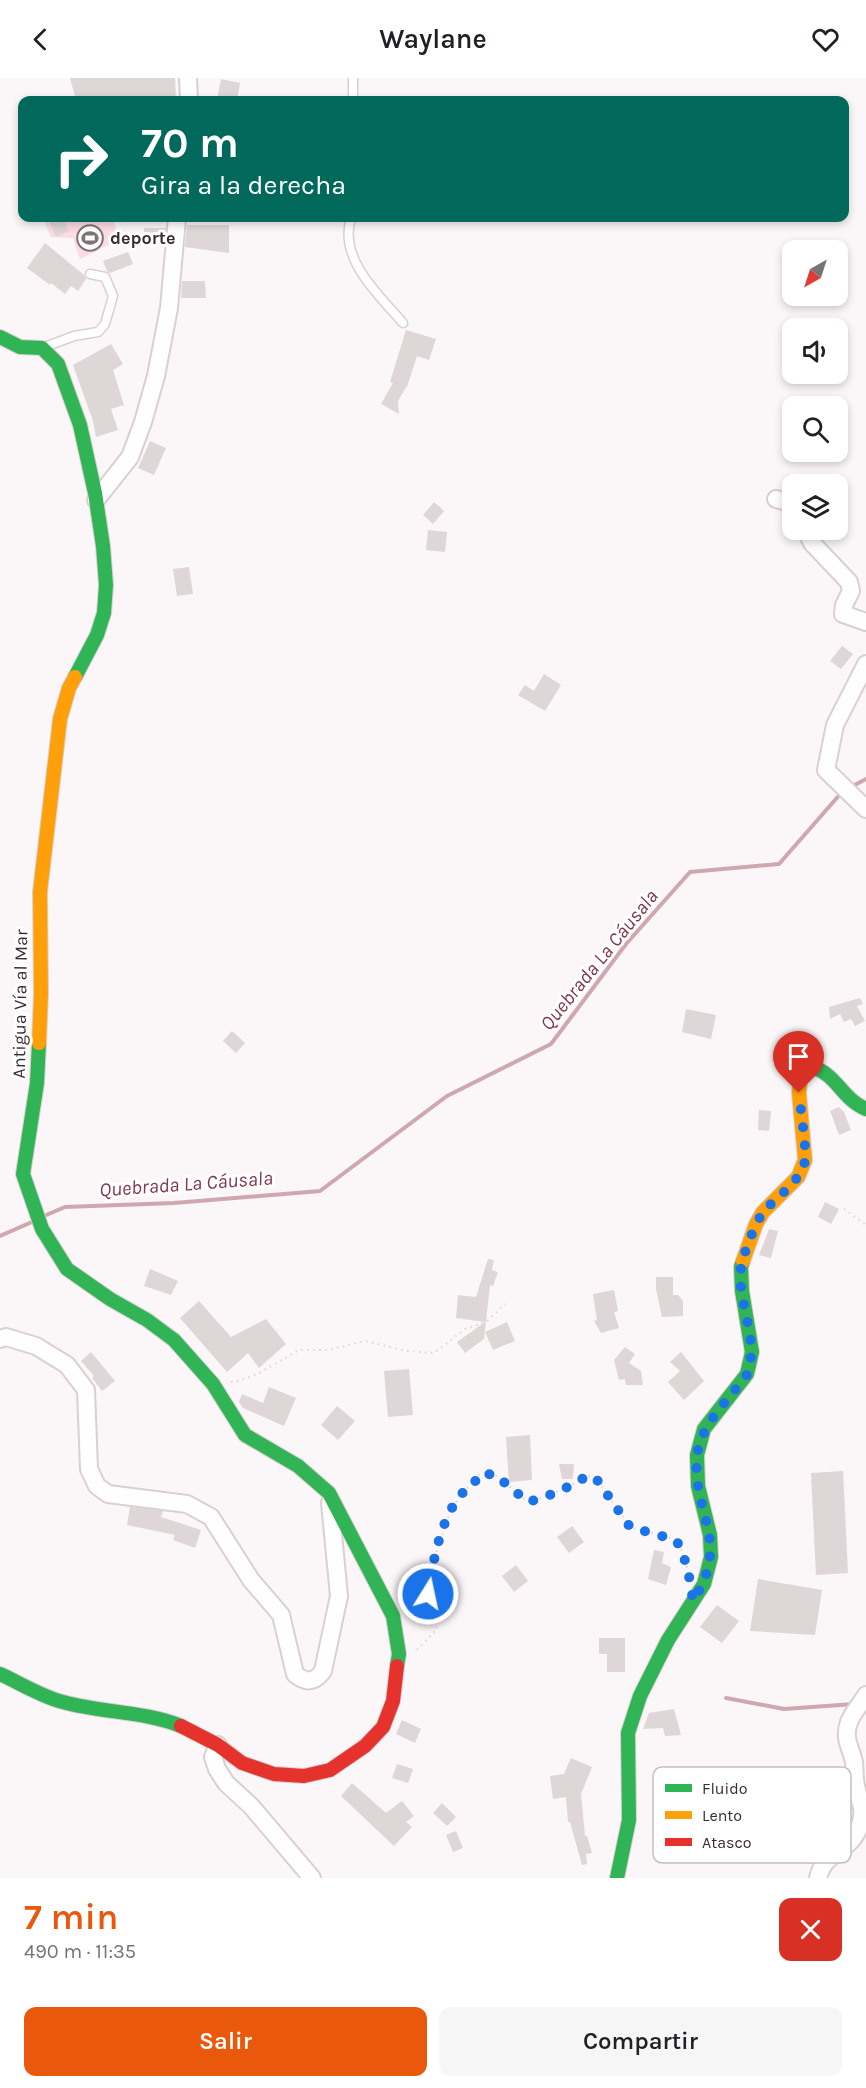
<!DOCTYPE html>
<html lang="es">
<head>
<meta charset="utf-8">
<style>
  body { margin:0; font-family:Karla,sans-serif; background:#f6f6f6; color:#202124; height:100vh; display:flex; flex-direction:column; font-size:22px; white-space:nowrap }
  * { box-sizing:border-box; margin:0 }
  p { font-size:20px; color:#757577 }
  .icon { flex:none; width:33px; height:33px; fill:none; stroke:currentColor; stroke-width:2; stroke-linecap:round; stroke-linejoin:round }
  .map { position:relative; height:1800px; overflow:hidden }
  .panel { display:flex; flex-direction:column; background:#fff; flex:1 }
  .panel>* { flex:none }
  .banner { position:absolute; left:18px; top:18px; width:831px; height:126px; border-radius:12px; box-shadow:0 3px 9px #0003; background:#00695c; color:#fff; overflow:hidden }
  .needle { width:39px; rotate:219deg }
  .controls { position:absolute; left:782px; top:162px; display:grid; gap:12px }
  .controls a { display:grid; place-items:center; width:66px; height:66px; border-radius:12px; background:#fff; box-shadow:0 3px 9px #0003; font-size:30px }
  .pin { position:absolute; display:grid; place-items:center; width:51px; height:51px; color:#fff; margin:-62px -26px; border-radius:50% 50% 50% 0; rotate:-45deg; box-shadow:0 0 6px #0007 }
  .pin .icon { rotate:45deg }
  .me { position:absolute; width:66px; margin:-33px; rotate:10deg; stroke-linejoin:round; filter:drop-shadow(0 0 4px #0008) }
  .turn { display:flex; align-items:center; gap:21px; height:126px; padding:0 24px; font-size:27px }
  .turn .icon { width:78px; height:78px; stroke-width:2.5 }
  .turn b { display:block; font-size:42px; line-height:51px }
  .round { display:grid; place-items:center; flex:none; width:63px; height:63px; border-radius:12px; background:#f6f6f6 }
  .overview { display:flex; align-items:center; justify-content:space-between; height:102px; padding:0 24px }
  h1 { font-size:36px; font-weight:600; line-height:45px; color:#ea580c }
  .primary-button { display:flex; gap:12px; margin-top:auto; padding:12px 24px }
  .primary-button a { flex:1; height:69px; border-radius:12px; background:#ea580c; color:#fff; font-size:24px; font-weight:600; line-height:69px; text-align:center }
  .primary-button a+a { background:#f6f6f6; color:#202124 }
  header { display:flex; justify-content:space-between; align-items:center; height:78px; padding:0 24px; background:#fff; font-size:27px; font-weight:600 }
  .map>svg:first-child { display:block }
</style>
</head>
<body>
<header><svg class="icon" aria-label="back" viewBox="0 0 24 24"><path d="M15 5l-7 7 7 7"/></svg>Waylane<svg class="icon" aria-label="heart" viewBox="0 0 24 24"><path d="M12 20l-8-8c-3-5 5-10 8-4 3-6 11-1 8 4z"/></svg></header>
<div class="map">
<svg width="866" height="1800" viewBox="0 0 866 1800">
  <rect width="100%" height="100%" fill="#fbf6f7"/>
  <!-- green -->
  <path fill="#fcdce2" d="M43,140h70l6,22 -39,19 -7,-21 -22,-1z"/>
  <g fill="none" stroke-linecap="round" stroke-linejoin="round">
    <!-- stream -->
    <g stroke="#d0a7af" stroke-width="4">
      <path d="M851,709l15,-8"/>
      <path d="M44,1138l21,-9 109,-4 146,-12 127,-95 104,-52 75,-100 64,-72 89,-8 63,-72"/>
      <path d="M0,1158l32,-14"/>
      <path d="M726,1620l58,11 70,-5"/>
    </g>
  </g>
  <!-- building -->
  <g fill="#dfd6d7">
    <path d="M70,0h105l1,22h-100z"/>
    <path d="M221,1l19,4 -3,17h-20z"/>
    <path d="M48,140h15l6,13 -13,6z"/>
    <path d="M187,147h42v28l-44,-6z"/>
    <path d="M144,150h22l-2,17h-19z"/>
    <path d="M45,165l39,32 2,4 -8,12 -7,-5 -6,8 -14,-11 -1,2 -23,-17z"/>
    <path d="M128,174l5,12 -23,9 -3,-2 -4,-10z"/>
    <path d="M182,203h23l1,17h-25z"/>
    <path d="M406,252l30,9 -7,21 -12,-4 -10,31h-1l-8,14 1,13 -18,-10 12,-21 -3,-1z"/>
    <path d="M111,266l12,20 -10,6 11,35 -13,4 7,21 -22,7 -3,-16 -20,-56z"/>
    <path d="M150,363l16,7 -12,27 -16,-7z"/>
    <path d="M434,424l10,9 -11,13 -10,-9z"/>
    <path d="M428,452l19,2 -2,20 -19,-2z"/>
    <path d="M189,489l4,27 -16,2 -4,-27z"/>
    <path d="M842,568l11,8 -12,15 -11,-8z"/>
    <path d="M544,596l17,11 -16,26 -27,-16 7,-10 9,6z"/>
    <path d="M860,920l3,6 -6,2 8,15 -10,5 -4,-7 -7,3 -4,-8 -10,5 -1,-12z"/>
    <path d="M686,931l30,6 -5,24 -29,-7z"/>
    <path d="M232,953l13,12 -9,10 -13,-12z"/>
    <path d="M839,1029l5,5 7,18 -12,5 -9,-24z"/>
    <path d="M759,1032l12,1 -2,20 -11,-1z"/>
    <path d="M825,1124l14,7 -8,15 -13,-7z"/>
    <path d="M769,1151l9,2 -7,27 -12,-3z"/>
    <path d="M488,1181l6,1 -2,10 6,2 -5,14 -3,-1 -6,54 -19,14 -8,-11 28,-20 -29,-4 2,-23 18,2z"/>
    <path d="M150,1191l28,12 -7,14 -27,-9z"/>
    <path d="M656,1199h17v18h5l5,6v15l-21,1 -6,-28z"/>
    <path d="M614,1212l4,21 -4,1 5,16 -18,5 -7,-12 3,-1 -4,-26z"/>
    <path d="M199,1223l32,36 35,-18 20,25 -27,24 -11,-15 -21,19 -47,-54z"/>
    <path d="M507,1244l8,19 -22,9 -8,-18z"/>
    <path d="M625,1269l10,7 -6,9 12,8 2,14h-17l-1,-6 -6,1 -5,-20z"/>
    <path d="M91,1274l24,29 -13,10 -10,-13 2,-2 -13,-15z"/>
    <path d="M681,1274l23,29 -20,19 -16,-18 12,-11 -10,-9z"/>
    <path d="M409,1291l4,46 -25,2 -4,-46z"/>
    <path d="M269,1309l27,11 -12,28 -41,-18 -4,-6 3,-8 21,9z"/>
    <path d="M337,1328l18,15 -17,19 -17,-15z"/>
    <path d="M530,1357l2,45 -23,2 -3,-45z"/>
    <path d="M559,1386h15l-1,15h-11z"/>
    <path d="M843,1393l5,102 -32,2 -5,-102z"/>
    <path d="M130,1429l33,4 -2,6 40,13 -6,18 -22,-8 2,-5 -48,-10z"/>
    <path d="M572,1448l12,16 -15,11 -12,-16z"/>
    <path d="M654,1472l10,2 -2,11 9,4 -5,18 -18,-6z"/>
    <path d="M516,1487l12,16 -14,11 -12,-16z"/>
    <path d="M758,1501l64,11 -7,45 -65,-4z"/>
    <path d="M717,1527l22,16 -17,22 -22,-16z"/>
    <path d="M599,1560h26v34h-18v-18h-8z"/>
    <path d="M674,1631l7,26 -16,1 -2,-8 -20,1 6,-16z"/>
    <path d="M402,1642l19,9 -6,14 -19,-9z"/>
    <path d="M571,1680l21,9 -11,27 4,42h2l5,17 -6,1 1,10 -5,1 -12,-43h-2l-2,-25 -13,2 -3,-23 14,-2z"/>
    <path d="M397,1686l16,5 -5,14 -16,-5z"/>
    <path d="M352,1705l34,30 16,-12 12,15 -8,6 6,5 -18,19 -53,-50z"/>
    <path d="M442,1725l14,14 -9,9 -14,-13z"/>
    <path d="M456,1753l7,17 -10,4 -7,-17z"/>
  </g>
  <g fill="none" stroke-linecap="round" stroke-linejoin="round">
    <!-- lane casing -->
    <g stroke="#dad0d2" stroke-width="11">
      <g id="lane">
        <path d="M353,22v-22"/>
        <path d="M351,140c-13,41 28,77 52,105"/>
        <path d="M42,270l32,-12 24,-4 7,-8 8,-28 -8,-19 -15,-3"/>
      </g>
    </g>
    <!-- street casing -->
    <g stroke="#dad0d2" stroke-width="20">
      <g id="street">
        <path d="M188,0l1,22"/>
        <path d="M776,421l12,3 4,5"/>
        <path d="M96,422l34,-43 13,-35 13,-46 13,-68 8,-90"/>
        <path d="M806,452l6,13 37,39 2,9 -7,14 -1,9 23,8"/>
        <path d="M866,586l-31,61 -9,45 40,39"/>
        <path d="M0,1261l6,-2 30,9 31,19 19,25 3,79 8,17 11,8 79,10 24,13 40,63 30,35 14,59c11,9 19,9 28,-3l16,-75 -9,-93"/>
        <path d="M218,1667l-5,12 4,12 9,14 25,23 61,72"/>
        <path d="M818,1800c6,-29 38,-25 44,-61 2,-11 -3,-17 -5,-27 -3,-9 -2,-18 -3,-28 -3,-14 -11,-23 -5,-40 4,-10 12,-18 17,-27"/>
      </g>
    </g>
    <!-- fast casing -->
    <g stroke="#dad0d2" stroke-width="16">
      <g id="fast">
        <path d="M0,259l20,10 22,1 16,16 22,61 15,68 8,53 3,39 -2,28 -7,22 -22,42"/>
        <path d="M39,965l-2,40 -14,91 19,55 25,40 43,30 37,21 27,20 39,44 32,51 53,31 31,27 64,123 6,38 -2,12"/>
        <path d="M800,1004l1,-6 12,-9c24,8 30,33 53,42"/>
        <path d="M0,1596c20,9 42,23 63,28 39,11 81,9 118,24"/>
        <path d="M617,1800l12,-58 -1,-87 12,-37 28,-56 36,-56 7,-27 -1,-22 -12,-49 -1,-31 7,-26 43,-55 5,-22 -10,-61 -1,-24 2,-6"/>
      </g>
    </g>
    <!-- slow casing -->
    <g stroke="#dad0d2" stroke-width="16">
      <g id="slow">
        <path d="M39,965l2,-49 -1,-102 20,-173 9,-31 6,-11"/>
        <path d="M743,1183l13,-37 7,-12 35,-35 7,-17 -6,-67 1,-11"/>
      </g>
    </g>
    <!-- jam casing -->
    <g stroke="#dad0d2" stroke-width="16">
      <path id="jam" d="M181,1648l37,19 24,18 32,11 30,2 26,-6 35,-24 18,-19 10,-26 4,-35"/>
    </g>
    <!-- path -->
    <g stroke="#d9d7d8" stroke-width="2" stroke-dasharray="1.5 4.5" stroke-linecap="butt">
      <path d="M844,1131l22,16"/>
      <path d="M231,1304l8,-1 20,-8 40,-23h29l37,-9 42,10 27,2 31,-24 21,-7 19,-18"/>
      <path d="M417,1572l20,-21 -9,-35 5,-31 17,-51 14,-22 10,-6 4,-9 16,-1 34,28c22,-7 40,-14 59,-26l8,1 35,50 46,13 6,11 6,21"/>
    </g>
    <!-- lane -->
    <use href="#lane" stroke="#fefefe" stroke-width="8"/>
    <!-- street -->
    <use href="#street" stroke="#fefefe" stroke-width="16"/>
    <!-- fast -->
    <use href="#fast" stroke="#30b455" stroke-width="14"/>
    <!-- slow -->
    <use href="#slow" stroke="#ff9f0a" stroke-width="14"/>
    <!-- jam -->
    <use href="#jam" stroke="#e5322d" stroke-width="14"/>
  </g>
  <g fill="none" stroke-linecap="round" stroke-linejoin="round">
    <!-- route -->
    <path stroke="#1a73e8" stroke-width="10" stroke-dasharray="0 18" d="M428,1516c5,-33 15,-93 46,-110l4,-9 16,-1 34,28c22,-6 40,-14 59,-26l8,1 35,50 46,13c11,19 14,40 17,61 39,-60 -1,-86 4,-145 3,-27 22,-46 38,-66 4,-5 11,-12 13,-18 11,-34 -11,-69 -7,-104 1,-11 16,-50 24,-58 14,-15 35,-28 40,-49 2,-11 -5,-54 -6,-68"/>
  </g>
  <!-- icons -->
  <defs>
    <g id="stadium-ring" transform="scale(1.35)"><circle r="9.5" fill="#fff" stroke="#7e7375" stroke-width="1.5"/><path d="M0-5a6.5 5 0 1 0 0 10a6.5 5 0 1 0 0-10ZM-3.5-1.8h7v3.6h-7Z" fill="#7e7375"/></g>
  </defs>
  <g fill-rule="evenodd">
    <use href="#stadium-ring" x="90" y="160"/>
  </g>
  <g text-anchor="middle" dominant-baseline="central" stroke-width="6" stroke-linejoin="round" paint-order="stroke">
    <!-- poi labels -->
    <g font-size="18" font-weight="bold" fill="#3b2c2f" stroke="#fff" text-anchor="start">
      <text x="110" y="160">deporte</text>
    </g>
    <!-- street labels -->
    <g font-size="18" fill="#3b2c2f" stroke="#fff">
      <text transform="translate(20 926) rotate(-89)">Antigua Vía al Mar</text>
    </g>
    <!-- water labels -->
    <g font-size="20" font-style="italic" fill="#82384b" stroke="#fff">
      <text transform="translate(599 882) rotate(-51)">Quebrada La Cáusala</text>
      <text transform="translate(186 1106) rotate(-4)">Quebrada La Cáusala</text>
    </g>
  </g>
  <!-- legend -->
  <rect x="653" y="1689" width="198" height="96" rx="9" fill="#fff" stroke="#c4c0c1" stroke-width="1.5"/>
  <rect x="665" y="1706" width="27" height="8" fill="#30b455"/>
  <rect x="665" y="1733" width="27" height="8" fill="#ff9f0a"/>
  <rect x="665" y="1760" width="27" height="8" fill="#e5322d"/>
  <g font-size="16" fill="#3b2c2f">
    <text x="702" y="1716">Fluido</text>
    <text x="702" y="1743">Lento</text>
    <text x="702" y="1770">Atasco</text>
  </g>
</svg>
<div class="controls">
<a><svg class="needle" viewBox="-14 -14 28 28"><path d="M0-13l5 13h-10z" fill="#e53935"/><path d="M0 13l5-13h-10z" fill="#757577"/></svg></a>
<a><svg class="icon" aria-label="sound" viewBox="0 0 24 24"><path d="M4 9h4l5-4v14l-5-4H4zM17 9q2 3 0 6"/></svg></a>
<a><svg class="icon" aria-label="search" viewBox="0 0 24 24"><circle cx="10" cy="10" r="6"/><path d="M15 15l6 6"/></svg></a>
<a><svg class="icon" aria-label="layers" viewBox="0 0 24 24"><path d="M12 4l9 5-9 5-9-5zM3 14l9 5 9-5"/></svg></a>
</div>
<div class="pin" style="left:799px;top:1015px;background:#d93025"><svg class="icon" aria-label="arrive" viewBox="0 0 24 24"><path d="M6 21V4h12l-3 4 3 4H6"/></svg></div>
<svg class="me" style="left:428px;top:1516px" viewBox="-20 -20 40 40"><circle r="17" fill="#1a73e8" stroke="#fff" stroke-width="3"/><path d="M0-11L8 9 0 5-8 9z" fill="#fff"/></svg>
<div class="banner">
<div class="turn"><svg class="icon" aria-label="right" viewBox="0 0 24 24"><path d="M7 20v-9h11M14 6l5 5-5 5"/></svg><div><b>70 m</b>Gira a la derecha</div></div>
</div>
</div>
<section class="panel">
<div class="overview"><div><h1>7 min</h1><p>490 m · 11:35</p></div><a class="round" style="background:#d93025;color:#fff"><svg class="icon" aria-label="close" viewBox="0 0 24 24"><path d="M6 6l12 12M18 6L6 18"/></svg></a></div>
<div class="primary-button"><a>Salir</a><a>Compartir</a></div>
</section>
</body>
</html>
